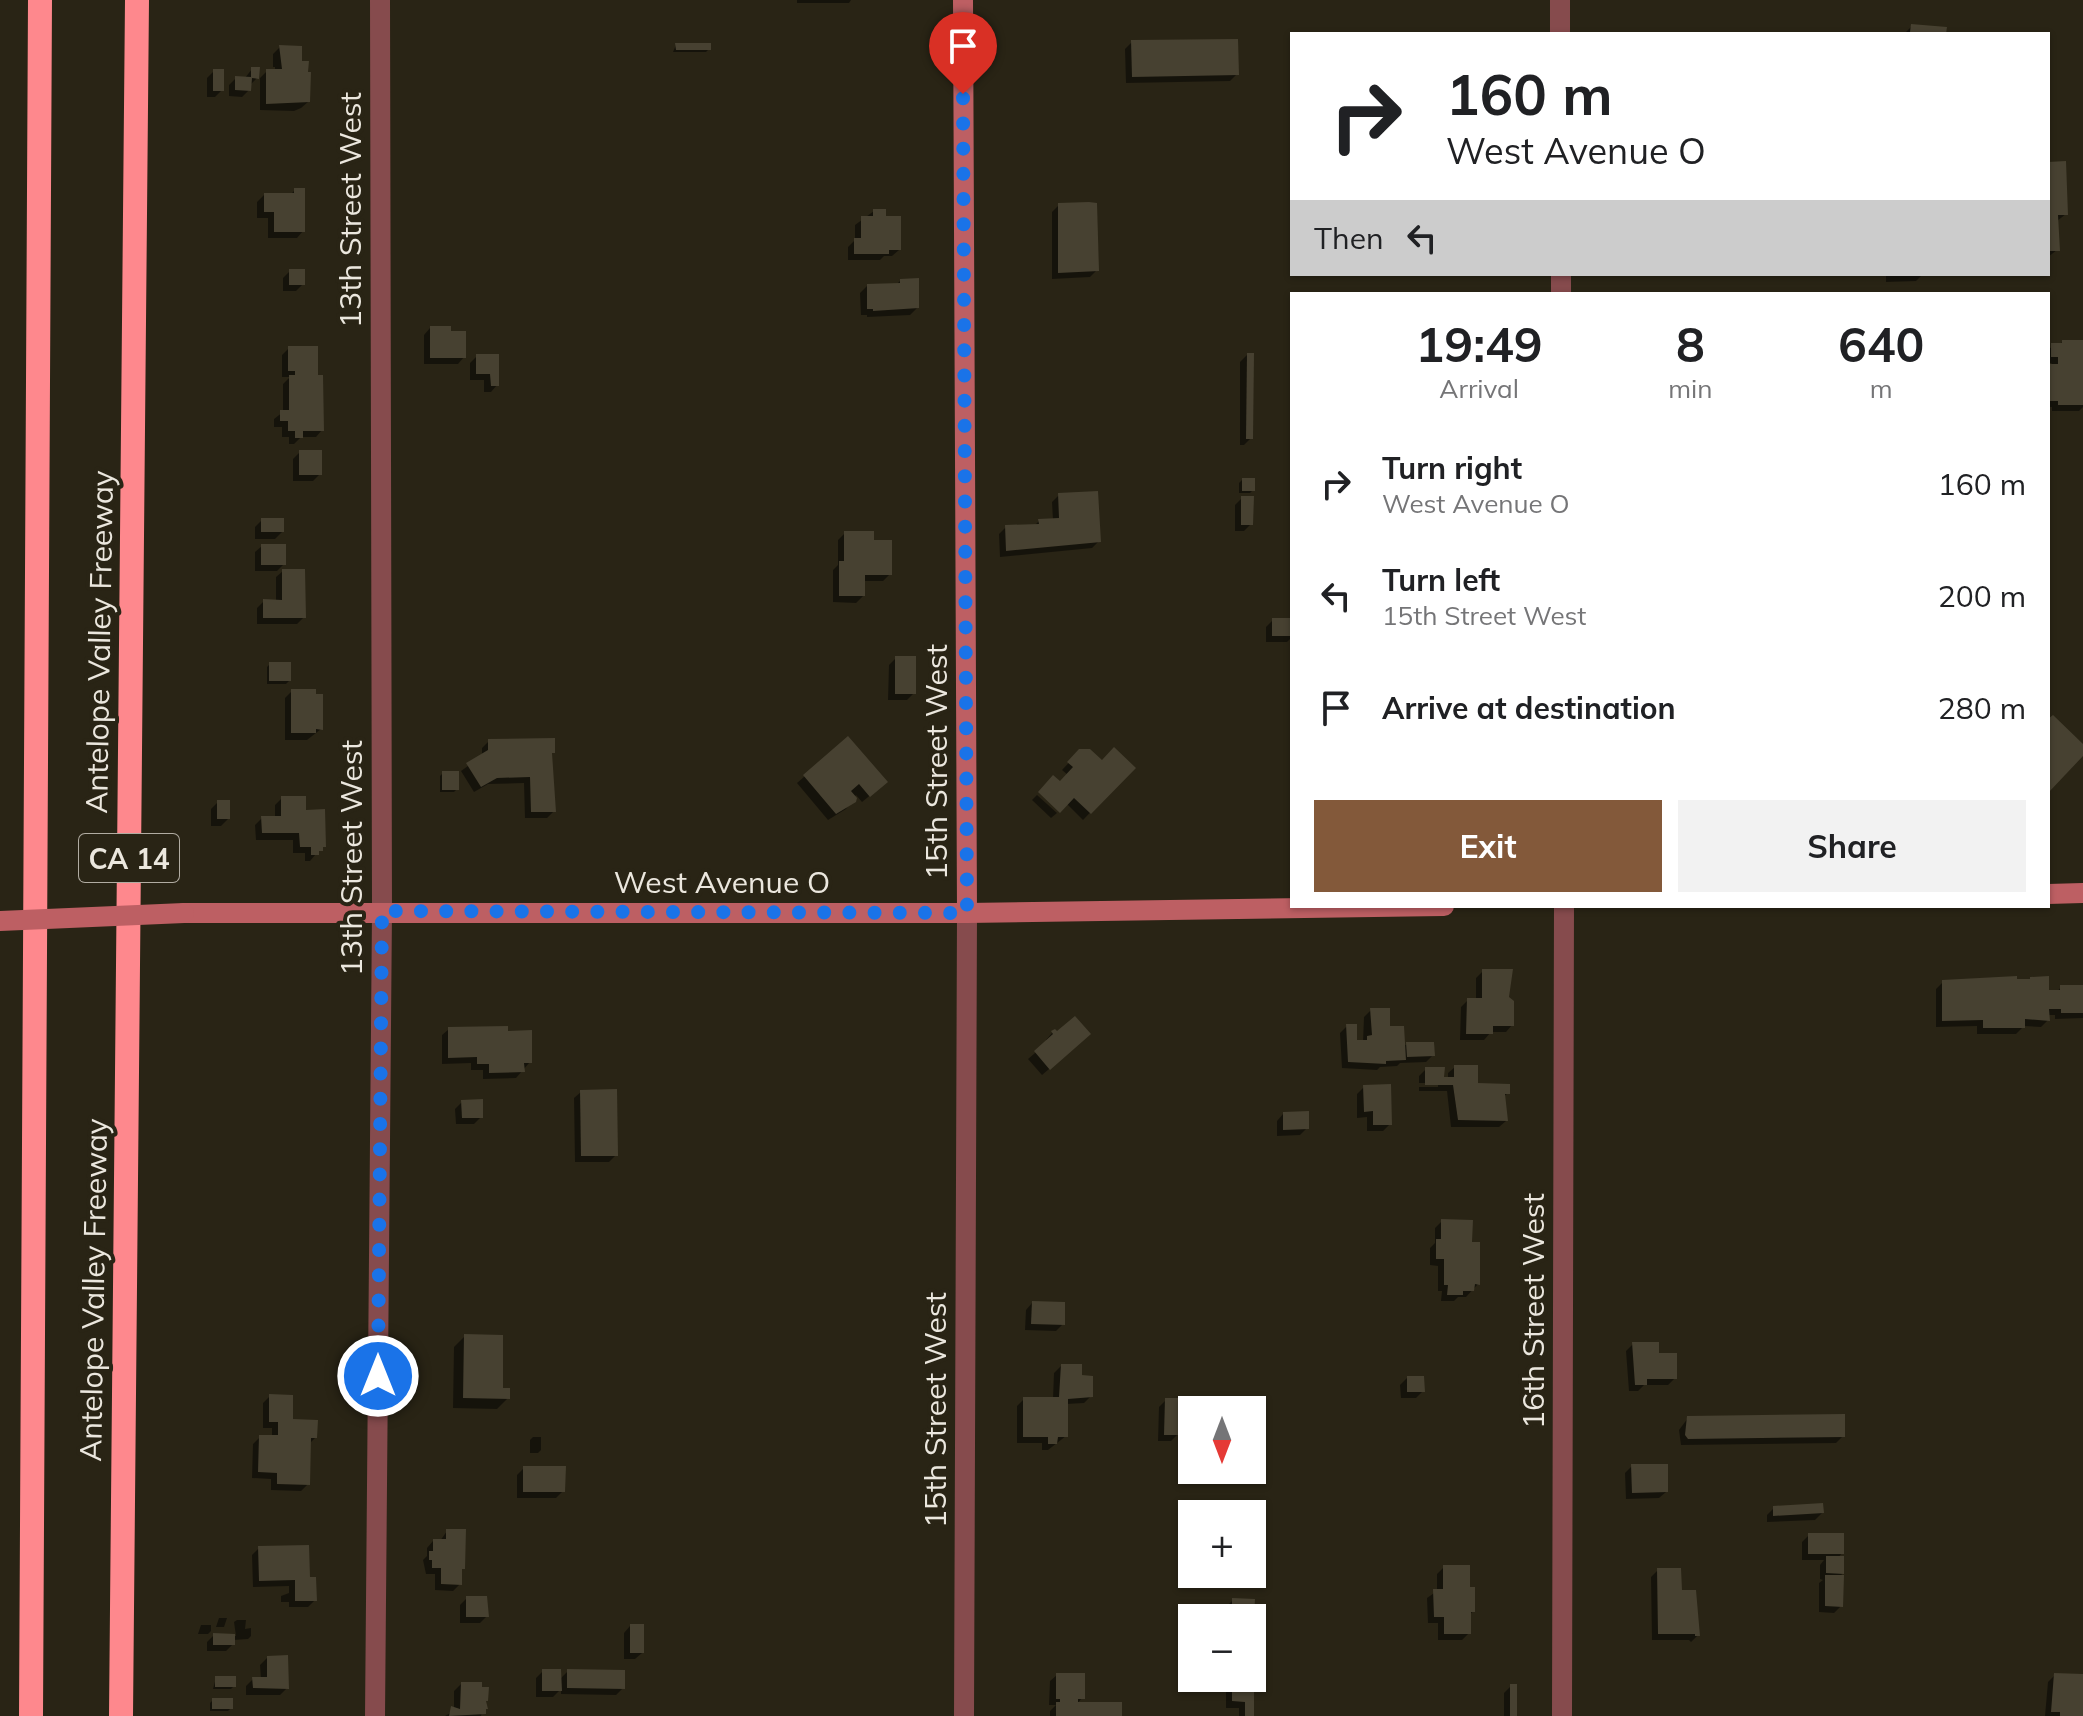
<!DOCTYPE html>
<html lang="en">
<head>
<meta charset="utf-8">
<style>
  body { margin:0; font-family:Mulish,sans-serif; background:#f2f2f2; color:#202124; height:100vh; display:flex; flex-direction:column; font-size:30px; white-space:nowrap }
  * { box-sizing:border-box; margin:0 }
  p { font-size:26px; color:#757577 }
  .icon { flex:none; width:44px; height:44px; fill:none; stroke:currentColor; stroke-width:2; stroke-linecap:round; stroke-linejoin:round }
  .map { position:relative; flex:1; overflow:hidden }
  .details { position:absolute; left:1290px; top:292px; width:760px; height:616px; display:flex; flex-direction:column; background:#fff; border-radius:0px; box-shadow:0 2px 6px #0004 }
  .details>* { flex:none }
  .top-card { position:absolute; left:1290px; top:32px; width:760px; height:244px; border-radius:0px; box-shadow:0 2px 6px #0004; background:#fff; color:#202124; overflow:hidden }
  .needle { width:52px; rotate:180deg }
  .buttons { position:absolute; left:1178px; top:1396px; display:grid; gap:16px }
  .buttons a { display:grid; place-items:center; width:88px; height:88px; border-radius:0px; background:#fff; box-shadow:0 2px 6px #0004; font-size:40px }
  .pin { position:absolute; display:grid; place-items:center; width:68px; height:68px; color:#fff; margin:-82px -34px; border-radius:50% 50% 50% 0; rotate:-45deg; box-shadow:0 0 8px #0007 }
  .pin .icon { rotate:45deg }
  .me { position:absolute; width:88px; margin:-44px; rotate:0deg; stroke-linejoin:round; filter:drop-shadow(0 0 6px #0008) }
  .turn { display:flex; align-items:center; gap:28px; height:168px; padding:0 24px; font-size:36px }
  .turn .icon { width:104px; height:104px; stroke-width:2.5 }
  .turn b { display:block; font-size:56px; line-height:68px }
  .then { display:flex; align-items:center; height:76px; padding:0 24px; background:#0003; gap:16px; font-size:30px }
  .eta { display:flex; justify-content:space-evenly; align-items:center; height:136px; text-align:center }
  .eta b { font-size:48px; font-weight:700; line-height:56px }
  .action { display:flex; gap:16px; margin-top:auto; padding:16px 24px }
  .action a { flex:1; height:92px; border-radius:0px; background:#83593a; color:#fff; font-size:32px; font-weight:700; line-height:92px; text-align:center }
  .action a+a { background:#f2f2f2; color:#202124 }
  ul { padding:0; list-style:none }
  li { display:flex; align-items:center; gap:24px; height:112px; padding:0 24px }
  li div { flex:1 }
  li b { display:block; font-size:30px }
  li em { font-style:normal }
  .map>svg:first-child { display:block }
</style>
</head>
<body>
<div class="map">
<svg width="2083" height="1716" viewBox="0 0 2083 1716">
  <rect width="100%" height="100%" fill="#292415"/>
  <!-- shadow -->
  <g fill="#0007">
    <path d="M797,0h54l-2,3h-52z"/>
    <path d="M1911,27l33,2v5h-40z"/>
    <path d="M1132,42l105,32 -7,7 -104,2 -1,-34z"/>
    <path d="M676,45l33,4 -3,3h-33z"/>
    <path d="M280,47l20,16 8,39 -7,6 -7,3 -34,-1v-32l7,-7h8v-4h-2v-13z"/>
    <path d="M252,69l5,9 -8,8v4l-7,7 -13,-1v-11l7,-7h9z"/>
    <path d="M214,71l8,19 -7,7h-8v-19z"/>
    <path d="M2048,164l18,50 -9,7v29l-9,7z"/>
    <path d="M295,190l8,41 -6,7h-29v-20h-11v-16l7,-7h26z"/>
    <path d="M1059,205l38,65 -7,7 -38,2v-67z"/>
    <path d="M874,211l10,7 15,32 -7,6h-8l-4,4h-32v-13l7,-7v-15z"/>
    <path d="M290,271l13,13 -7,7h-13v-13z"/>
    <path d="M1886,274h37l-7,7 -30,1z"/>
    <path d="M900,281l17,27 -7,7 -43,2v-2h-6l-1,-22 7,-7 29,-1z"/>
    <path d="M430,328l34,29 -6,7h-34v-29z"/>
    <path d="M2063,342h20v65l-4,4h-27v-4h-4v-40l4,-4h-4v-14z"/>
    <path d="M289,348l33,82 -6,7h-15l-7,7h-5v-7h-7v-10h-8v-8l9,-7v-28l7,-7h-8v-22z"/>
    <path d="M1247,355l4,83 -7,7h-4v-83z"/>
    <path d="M477,356h20v29l-6,7h-7v-12h-14v-17z"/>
    <path d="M300,452l20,22 -7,7h-20v-22z"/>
    <path d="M1242,480l11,10 -3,3h-11v-10z"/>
    <path d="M1059,495l40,46 -7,7 -92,9 -1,-23 7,-7 28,-1 5,-5 14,-1 -1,-18z"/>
    <path d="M1242,498l9,26 -7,7h-9v-26z"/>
    <path d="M262,520l20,12 -7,7h-20v-12z"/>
    <path d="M845,533l27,9 18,32 -7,7h-20v15l-7,7 -23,-1v-32l5,-5v-25z"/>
    <path d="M262,546l22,18 -7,7h-22v-19z"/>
    <path d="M283,571l21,46 -7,7h-40v-16l7,-7 12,1v-25z"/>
    <path d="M1273,620h19v17l-5,5h-21v-15z"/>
    <path d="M896,658l18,35 -7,7h-19l1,-35z"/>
    <path d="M270,664l19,17 -3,3h-19v-17z"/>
    <path d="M292,691l22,5 7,33 -14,11h-22v-42z"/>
    <path d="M848,739l30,50 -16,13 -6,-7 -10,14 -18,11 -31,-37z"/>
    <path d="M489,741l64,11 -3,3 4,56 -7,7h-22l-1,-35 -36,1 -14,8 -13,-21 21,-15v-8z"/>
    <path d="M1080,751l22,12 31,5 -50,52 -17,-17 2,-28 -6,-5z"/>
    <path d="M443,773l14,16 -3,3h-14v-16z"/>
    <path d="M1037,795l20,18 -6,5 -19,-18z"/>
    <path d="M282,798l39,50 -11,13h-5v-8h-12v-13h-37l-1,-15 7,-7h13v-13z"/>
    <path d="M218,802l10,17 -7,7h-10v-17z"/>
    <path d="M1483,971l24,15 5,39 -6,7h-15l-7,8h-24l1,-33 7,-7h8v-22z"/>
    <path d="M1943,982l114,10 4,-5h22v31l-28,1v-4h-8l1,5 -7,7 -17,-1 -8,8h-39v-8l-41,1v-38z"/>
    <path d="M1371,1010l32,35 30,-1v11l-7,7 -26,1 -3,3 -17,1 -3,3 -35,-2 -2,-35 7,-7 9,16h7l1,-25z"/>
    <path d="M449,1029l81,33 -14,16 -33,1v-9h-12v-7l-29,1v-29z"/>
    <path d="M1052,1033l30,8 -40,34 -14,-16 20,-17 -2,-2z"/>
    <path d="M1455,1067l21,18 32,8 -5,4 3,24 -7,6h-48l-4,-36h-28v-4h19v-4h-19v-7l7,-7 22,10v-6z"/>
    <path d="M1364,1087l26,37 -7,7h-16v-14l-10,1v-24z"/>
    <path d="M581,1092l35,63 -7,7h-34l-1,-64z"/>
    <path d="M462,1102l19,15 -7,7h-18l-1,-15z"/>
    <path d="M1283,1114l24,14 -7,7 -23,1v-15z"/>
    <path d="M1442,1221l28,23 8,40 -12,13h-8l-4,4h-13l1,-10h-4v-25l-8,-1v-17l5,-5v-15z"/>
    <path d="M1032,1303l31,21 -7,7 -31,-1 1,-20z"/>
    <path d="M465,1336l43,62 -11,11 -44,-1 1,-61z"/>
    <path d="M1633,1344l24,11 18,23 -7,7h-24l-6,6h-9l-3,-40z"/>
    <path d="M1061,1366l19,11 11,19 -7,7 -18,1v32l-18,14h-6v-7h-25v-37l7,-7h29l1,-26z"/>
    <path d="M1407,1378l16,13 -7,7h-15l-1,-13z"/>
    <path d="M270,1396l21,25 24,17 -6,6 -1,40 -7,7 -30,-1v-11l-19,-1 1,-34 7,-7h12v-9h-9v-25z"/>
    <path d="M1166,1400l12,34 -7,7h-13l1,-34z"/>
    <path d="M1688,1418l155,18 -7,7 -155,2 -2,-15z"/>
    <path d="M533,1437h8v13l-3,3h-8v-13z"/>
    <path d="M1632,1466l34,26 -7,6 -33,1 -1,-26z"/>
    <path d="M524,1468l39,23 -7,7h-39v-23z"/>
    <path d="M1774,1508l48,5 -7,7 -48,2v-7z"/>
    <path d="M447,1531l16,37 -3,3v13l-7,7 -18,-1v-16h-9l-3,-14 4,-4v-8l6,-7h7z"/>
    <path d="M1809,1535l33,18 -4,5h4l-1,48 -7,7 -15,-1v-29l4,-3 -3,-1v-14l4,-5h-22v-18z"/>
    <path d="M259,1548l49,31 7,21 -7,7h-19v-5h-8v-6l8,-3v-7l-36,1 -1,-32z"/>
    <path d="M1191,1564l1,10 38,2 -6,7 -40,-1v-11z"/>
    <path d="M1444,1567l24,22 5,22 -4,5v17l-7,7h-24v-17h-10l-1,-25 10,-7v-17z"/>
    <path d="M1658,1570l22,22 18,43 -7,7 -2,-2h-37l-1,-63z"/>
    <path d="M467,1598l20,18 -7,7h-20v-18z"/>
    <path d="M1233,1600h20l-1,41v-23h-26v-11z"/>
    <path d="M219,1618h8l-3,9h-8z"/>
    <path d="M237,1620h9l-1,9 6,-1v8l-3,3 -15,1v4l-7,7h-19v-9l7,-7 22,1 -2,-14z"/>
    <path d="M201,1625h10v6l-3,3h-10z"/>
    <path d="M630,1626l12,27 -7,6h-11v-26z"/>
    <path d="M1252,1651v65h-13v-8h-13v-30h26z"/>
    <path d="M267,1658l20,30 -7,7h-34v-9l7,-7h8l-1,-14z"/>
    <path d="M543,1671l16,9 9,-9 55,17 -7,7 -55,-1v-5l-8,8h-17v-19z"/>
    <path d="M1057,1675l25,23 -5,6 43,12h-70v-5l6,-6h-7l1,-24z"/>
    <path d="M2055,1675l28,1v40h-38l3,-34z"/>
    <path d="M216,1678l18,8 -3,3h-18z"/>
    <path d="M461,1684l23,19 -3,13h-36l9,-5v-20z"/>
    <path d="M1511,1686l4,30h-11v-23z"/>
    <path d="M213,1700l18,8 -3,3h-18v-8z"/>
  </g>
  <!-- building -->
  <g fill="#474131">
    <path d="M1911,24l36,3 -1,7 -36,-2z"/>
    <path d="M1238,39l1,36 -107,2 -1,-37z"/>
    <path d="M675,43h36v7h-35z"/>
    <path d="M279,45l23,1v15h7l-1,11h3l-1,30 -44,2v-35h16z"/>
    <path d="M251,67h9l-1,12 -7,-1 -1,13 -16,-1v-14l16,1z"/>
    <rect x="213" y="69" width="11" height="22"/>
    <path d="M2066,161l2,54h-10l2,36h-12v-89z"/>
    <path d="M294,188h11v44h-31v-20h-10v-19h30z"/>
    <path d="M1089,202l8,1 2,68 -41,2v-70z"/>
    <path d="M873,209h13v7h15v34h-12v4h-35v-16h7v-22h12z"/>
    <rect x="289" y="269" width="16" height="16"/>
    <path d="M919,278v30l-46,3v-2h-6v-25l33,-1v-4z"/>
    <path d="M430,326h21v5h15v27h-36z"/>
    <path d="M2062,340h21v65h-25v-4h-10v-37h10v-7h-7v-14h11z"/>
    <path d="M288,346h30v29h5l1,56h-21v7h-8v-7h-7v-10h-8v-11h9v-35h6v-4h-7z"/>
    <path d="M1247,353h7l-1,86h-7z"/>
    <path d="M476,354h23v32h-8l-1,-12h-14z"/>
    <rect x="299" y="450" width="23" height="25"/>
    <rect x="1242" y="478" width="13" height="13"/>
    <path d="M1098,491l3,51 -95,9 -1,-26 34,-1 -1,-5 21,-1 -1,-25z"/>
    <path d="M1241,496h13l-1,29h-12z"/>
    <rect x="261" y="518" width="23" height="14"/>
    <path d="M844,531h30v9h18v35h-27v21h-26v-35h5z"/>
    <rect x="261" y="544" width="25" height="21"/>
    <path d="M282,569h23l1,49h-43v-19l19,1z"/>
    <rect x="1272" y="618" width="20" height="18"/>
    <rect x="895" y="656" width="21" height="38"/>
    <rect x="269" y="662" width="22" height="19"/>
    <path d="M291,689h25v5h7v36l-7,-1v4h-25z"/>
    <path d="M2053,715l30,29v12l-35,37v-74z"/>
    <path d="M848,736l40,46 -18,15 -11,-13 -8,7 6,7 -1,4 -20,12 -33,-39z"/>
    <path d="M555,738v15h-3l4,59h-25l-1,-35 -33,1 -16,9 -15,-24 22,-13v-11z"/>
    <path d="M1114,747l22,21 -45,46 -17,-16 -14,15 -22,-21 15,-17 7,6 13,-14 -6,-5 12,-13h11l12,11z"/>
    <rect x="442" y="771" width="17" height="19"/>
    <path d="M281,796h25v14l19,-1 1,38h-3v4h-4v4h-8v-8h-11l-1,-14h-37l-1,-17h20z"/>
    <rect x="217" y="800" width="13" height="19"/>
    <path d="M1482,969h31l-4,28 5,4v25h-21v8h-27l1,-36h15z"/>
    <path d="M2017,976v3h13v-2l19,-1v14h11v-5h23v28h-22v-4h-12l1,12 -25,-2v9h-42v-8l-41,1v-41z"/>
    <path d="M1370,1008h20v18h14l2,34 -20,1v3l-38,-2 -2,-38h11v16h10v-4l5,-1z"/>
    <path d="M1075,1016l16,18 -41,36 -16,-19 19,-17 -2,-3 4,-2 2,2z"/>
    <path d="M508,1026v5l24,-1v33h-8l1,9 -36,1v-9h-12v-7l-29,1v-31z"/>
    <path d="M1406,1042h28l1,14 -28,1z"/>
    <path d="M1454,1065h24v18l32,1v10h-5l3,27 -50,-1 -5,-35h-28v-18h20l-1,10h10z"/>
    <path d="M1391,1084l1,41h-19v-14l-9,1 -1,-27z"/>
    <path d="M617,1089l1,67h-37l-1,-66z"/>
    <path d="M483,1099v19h-21l-1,-18z"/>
    <path d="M1309,1111v18l-26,1v-18z"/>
    <path d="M1441,1219l32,1 -1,22h8v43l-5,-1 -1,7h-11v4h-16l1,-10h-4v-26h-8v-20h5z"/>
    <path d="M1032,1301l33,1v23l-34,-1z"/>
    <path d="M464,1334l39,1v53h7v11l-47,-1z"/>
    <path d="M1632,1342h27v11h18v26h-30v6h-12z"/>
    <path d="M1061,1364h21v11l11,1v21l-25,2v38h-10l-1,7h-9v-7h-25v-40h36z"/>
    <path d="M1407,1376h17l1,16h-18z"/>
    <path d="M269,1394l24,1v24l25,1 -1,18h-6l-1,47 -33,-1v-11l-19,-1 1,-37h19v-13h-9z"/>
    <path d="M1165,1398h16l-1,37h-16z"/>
    <path d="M1845,1414v23l-157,2 -3,-4 2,-19z"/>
    <path d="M1631,1464h37v28l-36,1z"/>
    <path d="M523,1466h43l-1,26h-42z"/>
    <path d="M1823,1503l1,10 -51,3v-10z"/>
    <path d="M446,1529h20l-1,40h-3v16l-21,-1v-16h-9v-8h-3v-9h4v-12h13z"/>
    <rect x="1808" y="1533" width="36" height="21"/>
    <path d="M309,1545l1,32h6l1,24h-22v-21l-36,1 -1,-35z"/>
    <path d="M1826,1556h18v18l-18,-1z"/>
    <path d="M1443,1565h27v22h5v25h-4v22h-27v-17h-10l-1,-28h10z"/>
    <path d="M1657,1568h24l1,22h14l4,46h-5v-2h-37z"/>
    <path d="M1825,1575h19l-1,32 -18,-1z"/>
    <path d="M466,1596h21l2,21h-23z"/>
    <path d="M1232,1598l23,1 -1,19h-22z"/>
    <rect x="630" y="1624" width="14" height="29"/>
    <path d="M213,1633l22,1v11h-22z"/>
    <path d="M288,1655l1,34 -36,-1 -1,-11h15v-21z"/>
    <path d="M542,1669h19l1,22h-20z"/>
    <path d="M567,1669l58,1v19l-58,-1z"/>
    <path d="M1056,1673h29v26h-7v3h44v14h-66v-14h4v-3h-4z"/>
    <path d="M2054,1673l29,1v42h-23v-4h-9z"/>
    <rect x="215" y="1676" width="21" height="11"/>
    <path d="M1232,1678h22v38h-9v-14l-13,-1z"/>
    <path d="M461,1682h21v5h7l-1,14h-2l2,8h-2v5l-37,2 2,-10 9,3z"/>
    <rect x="1510" y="1684" width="7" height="32"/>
    <rect x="212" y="1698" width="21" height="11"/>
  </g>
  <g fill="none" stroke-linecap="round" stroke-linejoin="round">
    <!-- street -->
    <g stroke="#864b4d" stroke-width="20">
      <path d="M1560,0v34"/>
      <path d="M1561,274v20"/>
      <path d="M375,1716l7,-805 -2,-911"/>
      <path d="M964,1716l3,-803"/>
      <path d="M1562,1716l2,-810"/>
    </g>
    <!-- secondary -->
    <g stroke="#bd5f63" stroke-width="20">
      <path d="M963,0l4,913"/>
      <path d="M2048,894l35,-1"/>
      <path d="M184,913h783l477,-7"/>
    </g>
    <!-- highway -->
    <g stroke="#fe888d" stroke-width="24">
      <path d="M31,1716l9,-1716"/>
      <path d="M121,1716l16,-1716"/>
    </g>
    <!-- secondary-bridge -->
    <path stroke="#bd5f63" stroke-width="20" d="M0,921l184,-8"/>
  </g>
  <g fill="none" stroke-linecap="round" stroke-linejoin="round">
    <!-- route -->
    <path stroke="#1a73e8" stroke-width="14" stroke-dasharray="0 25.2" d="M378,1376l4,-465 585,2 -4,-819"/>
  </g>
  <g text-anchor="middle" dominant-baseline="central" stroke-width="8" stroke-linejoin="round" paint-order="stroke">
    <!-- shield labels -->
    <rect fill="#292415" stroke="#b1aca2" stroke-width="2" x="79" y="834" width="100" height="48" rx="6"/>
    <g font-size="28" font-weight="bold" fill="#ebe7de">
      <text x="129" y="858">CA 14</text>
    </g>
    <!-- street labels -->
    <g font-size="30" fill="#ebe7de" stroke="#292415">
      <text transform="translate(350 210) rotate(-90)">13th Street West</text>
      <text transform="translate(99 642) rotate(-89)">Antelope Valley Freeway</text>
      <text transform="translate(936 762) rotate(-90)">15th Street West</text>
      <text transform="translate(351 858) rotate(-90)">13th Street West</text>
      <text x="722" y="882">West Avenue O</text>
      <text transform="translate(93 1290) rotate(-89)">Antelope Valley Freeway</text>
      <text transform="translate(1533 1311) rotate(-90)">16th Street West</text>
      <text transform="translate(935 1410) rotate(-90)">15th Street West</text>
    </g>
  </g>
</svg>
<div class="buttons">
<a><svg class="needle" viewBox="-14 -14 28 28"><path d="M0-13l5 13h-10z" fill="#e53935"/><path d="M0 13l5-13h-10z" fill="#757577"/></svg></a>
<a>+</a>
<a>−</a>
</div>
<div class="pin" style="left:963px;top:94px;background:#d93025"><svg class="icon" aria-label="arrive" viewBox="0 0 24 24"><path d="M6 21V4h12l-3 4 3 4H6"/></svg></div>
<svg class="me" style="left:378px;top:1376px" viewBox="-20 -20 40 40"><circle r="17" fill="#1a73e8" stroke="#fff" stroke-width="3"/><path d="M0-11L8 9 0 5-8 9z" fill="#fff"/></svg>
<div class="top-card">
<div class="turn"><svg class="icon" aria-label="right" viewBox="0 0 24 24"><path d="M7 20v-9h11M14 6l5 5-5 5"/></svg><div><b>160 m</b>West Avenue O</div></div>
<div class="then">Then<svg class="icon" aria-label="left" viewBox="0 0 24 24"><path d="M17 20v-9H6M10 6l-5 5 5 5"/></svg></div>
</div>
<section class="details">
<div class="eta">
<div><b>19:49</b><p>Arrival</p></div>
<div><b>8</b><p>min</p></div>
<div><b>640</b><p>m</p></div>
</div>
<ul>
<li><svg class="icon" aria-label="right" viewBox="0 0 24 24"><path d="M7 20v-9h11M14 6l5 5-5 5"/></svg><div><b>Turn right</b><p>West Avenue O</p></div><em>160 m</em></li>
<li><svg class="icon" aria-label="left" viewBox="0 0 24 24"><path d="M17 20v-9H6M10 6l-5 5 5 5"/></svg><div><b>Turn left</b><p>15th Street West</p></div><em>200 m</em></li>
<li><svg class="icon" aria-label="arrive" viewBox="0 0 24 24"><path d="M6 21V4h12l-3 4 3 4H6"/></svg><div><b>Arrive at destination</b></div><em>280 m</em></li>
</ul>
<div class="action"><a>Exit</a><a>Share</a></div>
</section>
</div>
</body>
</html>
